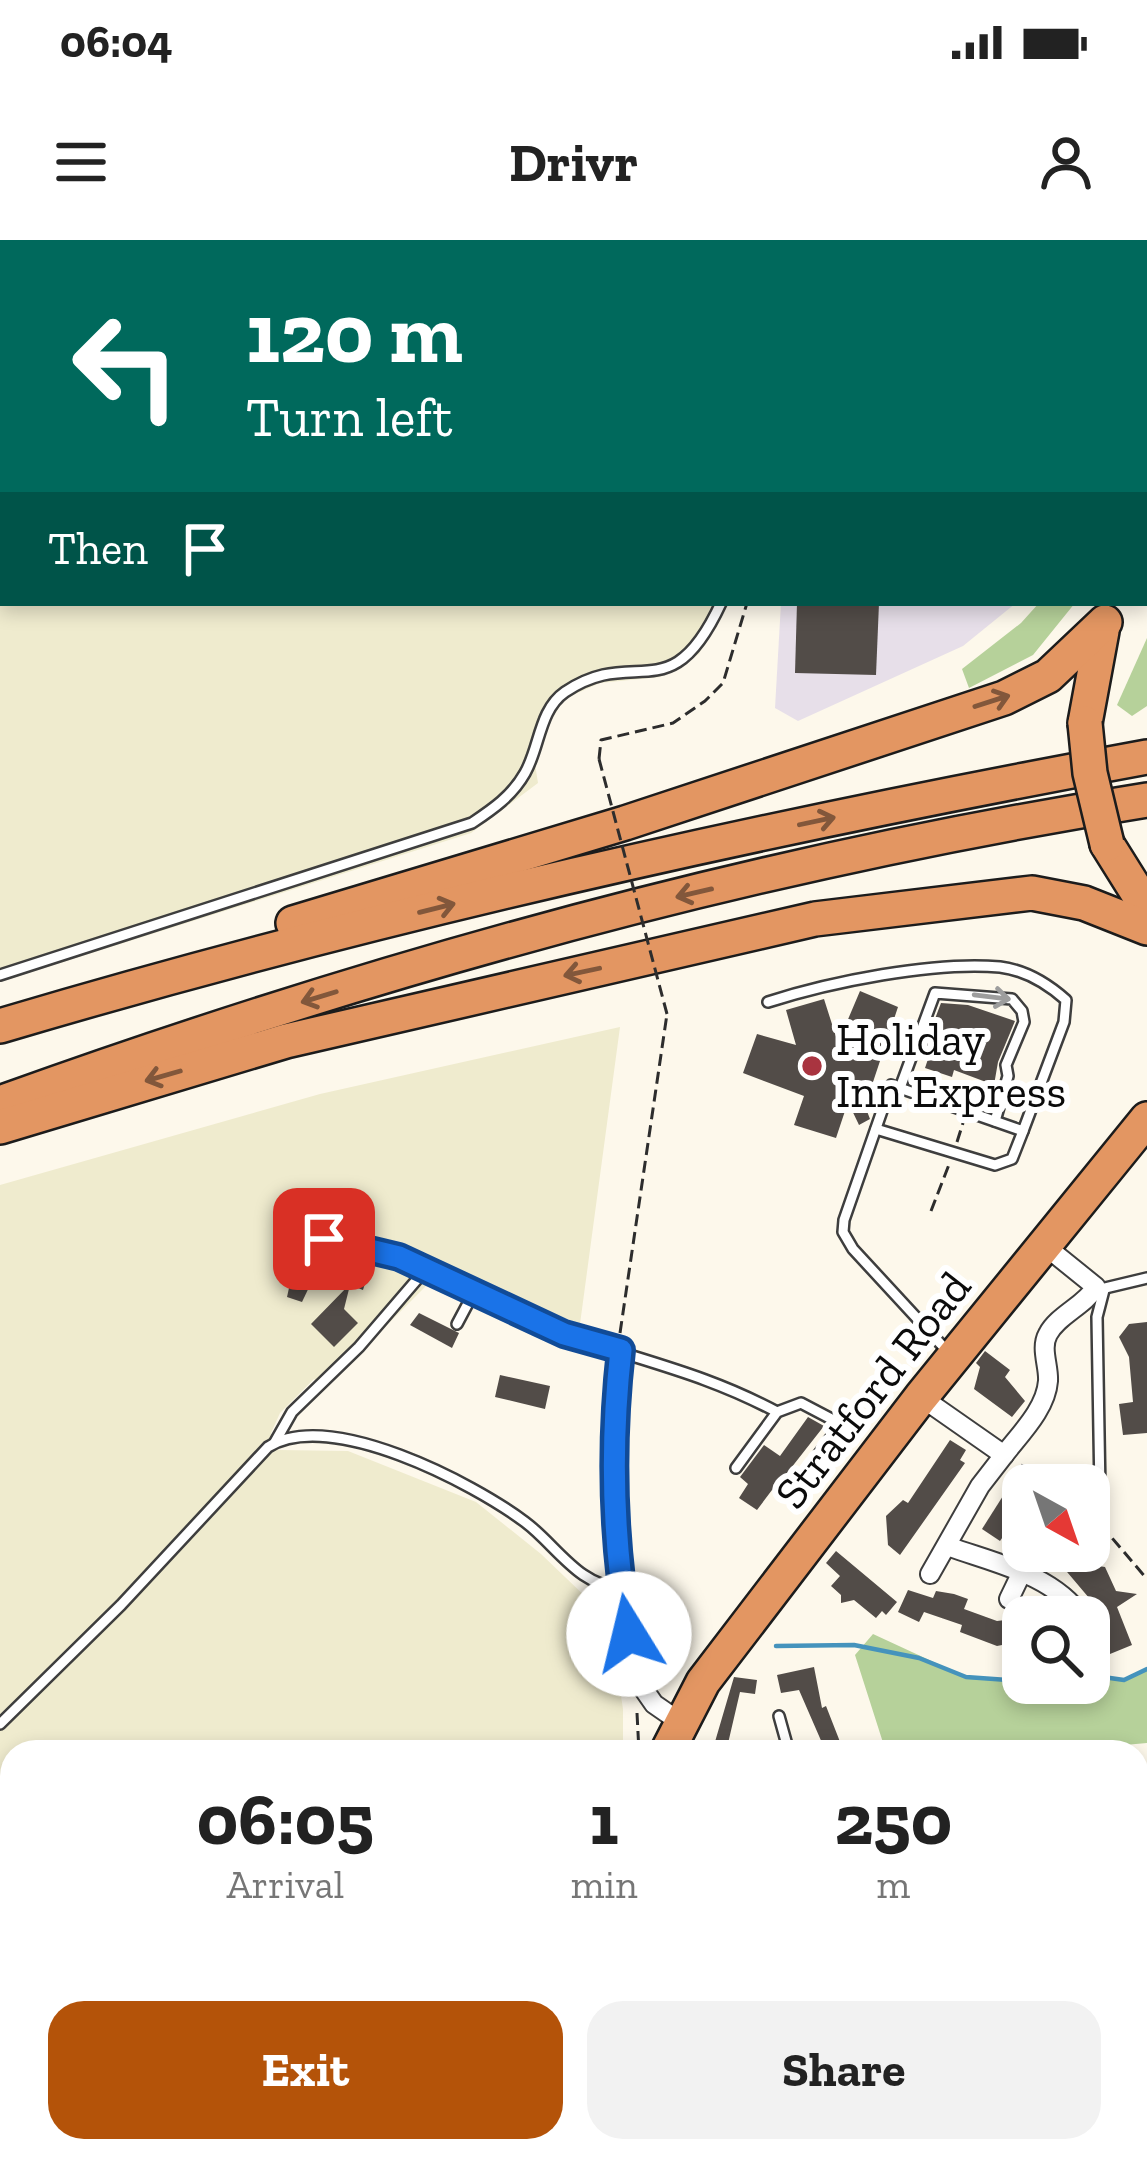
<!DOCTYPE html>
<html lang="en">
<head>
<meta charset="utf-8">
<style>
  body { margin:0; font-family:"Zilla Slab",serif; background:#f2f2f2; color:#222; height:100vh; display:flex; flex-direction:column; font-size:45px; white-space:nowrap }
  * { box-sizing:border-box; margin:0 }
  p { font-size:39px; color:#767676 }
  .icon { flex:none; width:66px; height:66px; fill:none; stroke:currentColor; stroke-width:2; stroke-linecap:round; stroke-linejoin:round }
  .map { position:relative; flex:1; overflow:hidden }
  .side { position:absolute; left:0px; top:1500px; width:1149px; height:423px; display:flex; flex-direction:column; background:#fff; border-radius:36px 36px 0 0; box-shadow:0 6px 18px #0003 }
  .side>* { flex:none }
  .banner { position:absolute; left:0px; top:0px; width:1149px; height:366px; box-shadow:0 6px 18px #0003; background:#00695c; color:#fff; overflow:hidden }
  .needle { width:78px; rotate:140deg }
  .fabs { position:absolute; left:1002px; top:1224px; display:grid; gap:24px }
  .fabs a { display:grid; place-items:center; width:108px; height:108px; border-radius:24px; background:#fff; box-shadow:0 6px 18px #0003; font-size:60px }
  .pin { position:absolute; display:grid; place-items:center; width:102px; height:102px; color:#fff; margin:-51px; border-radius:24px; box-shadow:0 6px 18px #0006 }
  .me { position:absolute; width:132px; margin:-66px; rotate:351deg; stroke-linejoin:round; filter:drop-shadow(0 0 9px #0008) }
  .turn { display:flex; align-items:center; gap:42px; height:252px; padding:0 48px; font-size:54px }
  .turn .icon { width:156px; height:156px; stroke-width:2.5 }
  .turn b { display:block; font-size:84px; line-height:102px }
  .then { display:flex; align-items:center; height:114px; padding:0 48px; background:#0003; gap:24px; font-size:45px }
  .eta { display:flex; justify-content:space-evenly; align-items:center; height:204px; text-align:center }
  .eta b { font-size:72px; font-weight:800; line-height:84px }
  .cta { display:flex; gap:24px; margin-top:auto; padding:24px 48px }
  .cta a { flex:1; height:138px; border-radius:36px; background:#b45309; color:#fff; font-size:48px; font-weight:800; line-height:138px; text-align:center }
  .cta a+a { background:#f2f2f2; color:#222 }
  .status { display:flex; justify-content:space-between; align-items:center; height:84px; padding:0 60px; background:#fff; direction:ltr }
  .status svg { height:33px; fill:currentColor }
  header { display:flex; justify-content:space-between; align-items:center; height:156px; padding:0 48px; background:#fff; font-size:54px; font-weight:800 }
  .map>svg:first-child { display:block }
</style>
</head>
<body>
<div class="status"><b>06:04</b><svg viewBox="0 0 49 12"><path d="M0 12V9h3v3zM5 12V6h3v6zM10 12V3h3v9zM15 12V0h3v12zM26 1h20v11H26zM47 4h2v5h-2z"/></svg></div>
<header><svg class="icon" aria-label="menu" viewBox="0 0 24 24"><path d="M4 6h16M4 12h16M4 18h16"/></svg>Drivr<svg class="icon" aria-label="person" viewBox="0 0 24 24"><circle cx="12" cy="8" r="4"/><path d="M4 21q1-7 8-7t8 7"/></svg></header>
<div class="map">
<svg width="1147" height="1921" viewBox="0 0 1147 1921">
  <rect width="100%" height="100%" fill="#fdf8eb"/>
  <!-- industrial -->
  <path fill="#e7dfe9" d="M781,363h235l-53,43 -165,75 -23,-13z"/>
  <!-- farmland -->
  <g fill="#efebce">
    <path d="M0,0h729l-726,3v360h721l-25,51 -39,23 -60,6 -36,16 -16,27 -13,38 3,19 -67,50 -471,149z"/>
    <path d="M620,787l-40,297 -145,-57 -9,19 -102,102 -10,-9 -34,34 -9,20 8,17 69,1 128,51 65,52 48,46 19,11 15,98v43h-611v109l-12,-22v-654l320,-91z"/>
    <path d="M170,1911h405l-20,10h-379z"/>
  </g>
  <!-- forest -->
  <g fill="#b6d19a">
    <path d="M1039,363h36l-42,52 -64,33 -7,-19 59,-46z"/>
    <path d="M1147,398v68l-15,10 -15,-11z"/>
    <path d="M873,1394l93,43 123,6v-9l35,6 23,-11v74l-101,9h-160l-31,-97z"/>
  </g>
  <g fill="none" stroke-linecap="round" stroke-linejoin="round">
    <!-- stream -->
    <g stroke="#4593bc" stroke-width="4.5">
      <path d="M376,0l17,3"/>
      <path d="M776,1406l78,-1 65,13 47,19 57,4"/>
      <path d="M1089,1435l35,5 23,-11"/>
    </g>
  </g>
  <!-- building -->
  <g fill="#524c48">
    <path d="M797,363h82l-3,72 -81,-2z"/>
    <path d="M860,751l38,16 -33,99 5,13 -11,6 -11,-23 -12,36 -42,-13 10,-29 -61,-23 14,-39 39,11 -10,-35 38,-11 14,44z"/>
    <path d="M941,763l27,2 47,16 -17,41 -4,23 -40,-15 -2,7 -27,-9 4,-12 -7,-3z"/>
    <path d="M297,1012l25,8 -20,42 -15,-5z"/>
    <path d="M344,1016l27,8 -8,26 -13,-5 -6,24 14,14 -24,24 -23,-23 38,-39 -10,-4z"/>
    <path d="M419,1073l40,20 -7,15 -42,-23z"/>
    <path d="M1147,1082v111l-24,2 -4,-31 14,-2 -4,-45 -10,-20 10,-13z"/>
    <path d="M985,1111l25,19 -5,7 20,24 -13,16 -38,-28 6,-22 -4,-4z"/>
    <path d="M500,1135l50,11 -5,23 -50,-12z"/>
    <path d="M808,1177l16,9 -40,51 3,3 -10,14 -5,-4 -15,20 -18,-12 9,-14 -8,-7 24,-32 16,11z"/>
    <path d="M950,1200l16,10 -6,10 5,3 -65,92 -12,-10 -2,-29 17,-16 5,3z"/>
    <path d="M1015,1237l8,6v25l-23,33 -18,-12z"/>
    <path d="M836,1311l61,51 -11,13 -4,-4 -6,7 -22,-18 -13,3v-8l-10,-9 9,-10 -14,-13z"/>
    <path d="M1043,1311h37l12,14 13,2 11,24 21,3 -20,13 15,38 -22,9 -13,-31 4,-1 -9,-15 3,-2 -33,-39 -4,5 -10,-9 3,-4z"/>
    <path d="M908,1350l25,8 3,-7 18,3 14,5 -4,10 33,12 26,-3v38l-16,-12 -10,2 -37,-14 2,-7 -38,-13 -5,10 -21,-10z"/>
    <path d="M814,1427l8,41 4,-2 18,46h-18l-27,-62 -18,3 -4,-18z"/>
    <path d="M734,1437l23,3 -2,14 -15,-2 -14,60h-14z"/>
  </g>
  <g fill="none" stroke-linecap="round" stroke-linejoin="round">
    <!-- lane casing -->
    <g stroke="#3e3e3e" stroke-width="14">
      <g id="lane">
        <path d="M752,0v3"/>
        <path d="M0,735l472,-152c21,-14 40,-27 53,-50 15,-26 14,-63 40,-81 71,-48 105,21 156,-89"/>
        <path d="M768,762c62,-20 166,-41 232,-35 25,3 48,17 66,33l-2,22 -41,109 -132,-46 -47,135 -1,12 10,17 96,104"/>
        <path d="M900,848l35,-95 77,6 10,12 2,11 -18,43 2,11 -13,45"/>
        <path d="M876,889l119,36 17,-6 11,-28"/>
        <path d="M324,999c88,13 156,65 238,94 78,28 140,39 215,79"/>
        <path d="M1101,1049l46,-11"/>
        <path d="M457,1084l17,-32"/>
        <path d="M275,1202l17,-30 67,-65 67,-78"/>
        <path d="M736,1228l41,-56 24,-9 40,21 -25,34"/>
        <path d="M1100,1252l-3,-175 7,-27"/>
        <path d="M779,1476l10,36"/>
        <path d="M0,1484l121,-119 147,-158c62,-39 205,36 257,75 31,23 54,65 96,66"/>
        <path d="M0,1702l12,20"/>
        <path d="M0,1776l12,-8"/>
        <path d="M102,1911l4,10"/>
      </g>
    </g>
    <!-- street casing -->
    <g stroke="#3e3e3e" stroke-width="22">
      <g id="street">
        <path d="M621,1110l-8,133 8,105 17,93 16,23 26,18"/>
        <path d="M921,1157l83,58 -24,31 -50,88"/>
        <path d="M1004,1215c16,-21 42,-46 44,-74 1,-15 -8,-33 0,-47 10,-19 36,-28 48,-47l-52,-42"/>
        <path d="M950,1307c45,16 104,28 132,70"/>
        <path d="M1009,1359l13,-27"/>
        <path d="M1137,1748l10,-3"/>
      </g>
    </g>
    <!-- highway casing -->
    <g stroke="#1c1c1c" stroke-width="38">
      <g id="highway">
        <path d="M924,0l3,3"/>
        <path d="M1146,173h1"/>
        <path d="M1146,304l1,-1"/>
        <path d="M1085,483l17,-92"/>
        <path d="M1107,604l40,64"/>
        <path d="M293,683l332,-100 379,-125 44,-22 57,-54"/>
        <path d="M0,786c377,-112 760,-198 1147,-269"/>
        <path d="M0,863c372,-134 756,-241 1147,-303"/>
        <path d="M0,887l286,-86 529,-122 217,-26 52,10 63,25"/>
        <path d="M667,1512l36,-70 218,-285 226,-278"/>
        <path d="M667,1911l1,10"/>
      </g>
    </g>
    <!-- path -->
    <g stroke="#2d2d2d" stroke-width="3" stroke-dasharray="12 6" stroke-linecap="butt">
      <path d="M599,519l2,-19 72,-17 32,-22 18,-18 24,-80"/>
      <path d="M957,902l6,-19"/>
      <path d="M931,971l19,-49"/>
      <path d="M620,1093l47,-319"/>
      <path d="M1021,1225l31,20"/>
      <path d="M1089,1271l58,68"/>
      <path d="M637,1473l2,39"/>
    </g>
    <!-- lane -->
    <use href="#lane" stroke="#fff" stroke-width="9"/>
    <!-- street -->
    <use href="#street" stroke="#fff" stroke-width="18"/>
    <!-- highway -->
    <use href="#highway" stroke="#e39662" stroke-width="33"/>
    <!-- highway-bridge casing -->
    <g stroke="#1c1c1c" stroke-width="38" stroke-linecap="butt">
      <path id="highway-bridge" d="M1085,483l5,50 17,71"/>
    </g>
    <!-- path-bridge -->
    <path stroke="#2d2d2d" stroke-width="3" stroke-dasharray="12 6" stroke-linecap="butt" d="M599,519l68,255"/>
    <!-- highway-bridge -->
    <use href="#highway-bridge" stroke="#e39662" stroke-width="33"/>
  </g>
  <!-- one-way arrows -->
  <defs><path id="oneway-shaft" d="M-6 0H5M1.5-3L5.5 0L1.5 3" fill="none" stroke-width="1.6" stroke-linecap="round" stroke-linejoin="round" transform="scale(3)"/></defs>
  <g stroke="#82573b">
    <use href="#oneway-shaft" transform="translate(992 461) rotate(-18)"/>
    <use href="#oneway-shaft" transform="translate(817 581) rotate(-12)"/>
    <use href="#oneway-shaft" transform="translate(694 653) rotate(167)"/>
    <use href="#oneway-shaft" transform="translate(437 668) rotate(-14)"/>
    <use href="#oneway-shaft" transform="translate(582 732) rotate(168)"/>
    <use href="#oneway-shaft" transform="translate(319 757) rotate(163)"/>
    <use href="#oneway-shaft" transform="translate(163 836) rotate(164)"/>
  </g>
  <use stroke="#9d9d9d" href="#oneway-shaft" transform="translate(992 757) rotate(7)"/>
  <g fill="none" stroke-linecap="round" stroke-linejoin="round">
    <!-- route casing -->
    <g stroke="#114b97" stroke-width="30">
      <path id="route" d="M324,999l75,18 165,77 57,16c-11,97 -9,188 8,284"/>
    </g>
    <!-- route -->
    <use href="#route" stroke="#1a73e8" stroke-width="21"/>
  </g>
  <!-- markers -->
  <circle fill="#a93440" stroke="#fff" stroke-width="4.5" cx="812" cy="826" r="12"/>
  <g text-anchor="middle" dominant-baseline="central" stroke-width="12" stroke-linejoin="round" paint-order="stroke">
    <!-- poi labels -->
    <g font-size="45" fill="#0b0b0b" stroke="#fff" text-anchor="start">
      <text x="836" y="800">Holiday<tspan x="836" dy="52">Inn Express</tspan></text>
    </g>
    <!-- street labels -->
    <g font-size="45" fill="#0b0b0b" stroke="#fff">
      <text transform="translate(873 1150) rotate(-52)">Stratford Road</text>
    </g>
  </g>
</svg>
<div class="fabs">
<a><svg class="needle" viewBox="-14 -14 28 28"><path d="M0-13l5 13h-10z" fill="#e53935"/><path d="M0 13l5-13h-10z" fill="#767676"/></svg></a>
<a><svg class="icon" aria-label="search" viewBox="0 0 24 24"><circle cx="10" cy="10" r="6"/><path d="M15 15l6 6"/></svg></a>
</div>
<div class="pin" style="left:324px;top:999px;background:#d93025"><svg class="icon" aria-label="arrive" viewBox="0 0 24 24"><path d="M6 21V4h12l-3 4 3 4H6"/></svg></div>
<svg class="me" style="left:629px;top:1394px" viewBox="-20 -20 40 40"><circle r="19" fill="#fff"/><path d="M0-13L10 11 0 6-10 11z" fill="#1a73e8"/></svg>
<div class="banner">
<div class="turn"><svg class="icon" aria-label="left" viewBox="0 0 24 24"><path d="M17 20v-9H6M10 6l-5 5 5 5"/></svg><div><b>120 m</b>Turn left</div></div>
<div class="then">Then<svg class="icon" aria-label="arrive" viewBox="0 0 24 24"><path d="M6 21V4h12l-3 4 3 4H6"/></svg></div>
</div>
<section class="side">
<div class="eta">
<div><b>06:05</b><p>Arrival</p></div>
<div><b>1</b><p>min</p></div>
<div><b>250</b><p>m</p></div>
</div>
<div class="cta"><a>Exit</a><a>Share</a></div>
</section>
</div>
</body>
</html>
